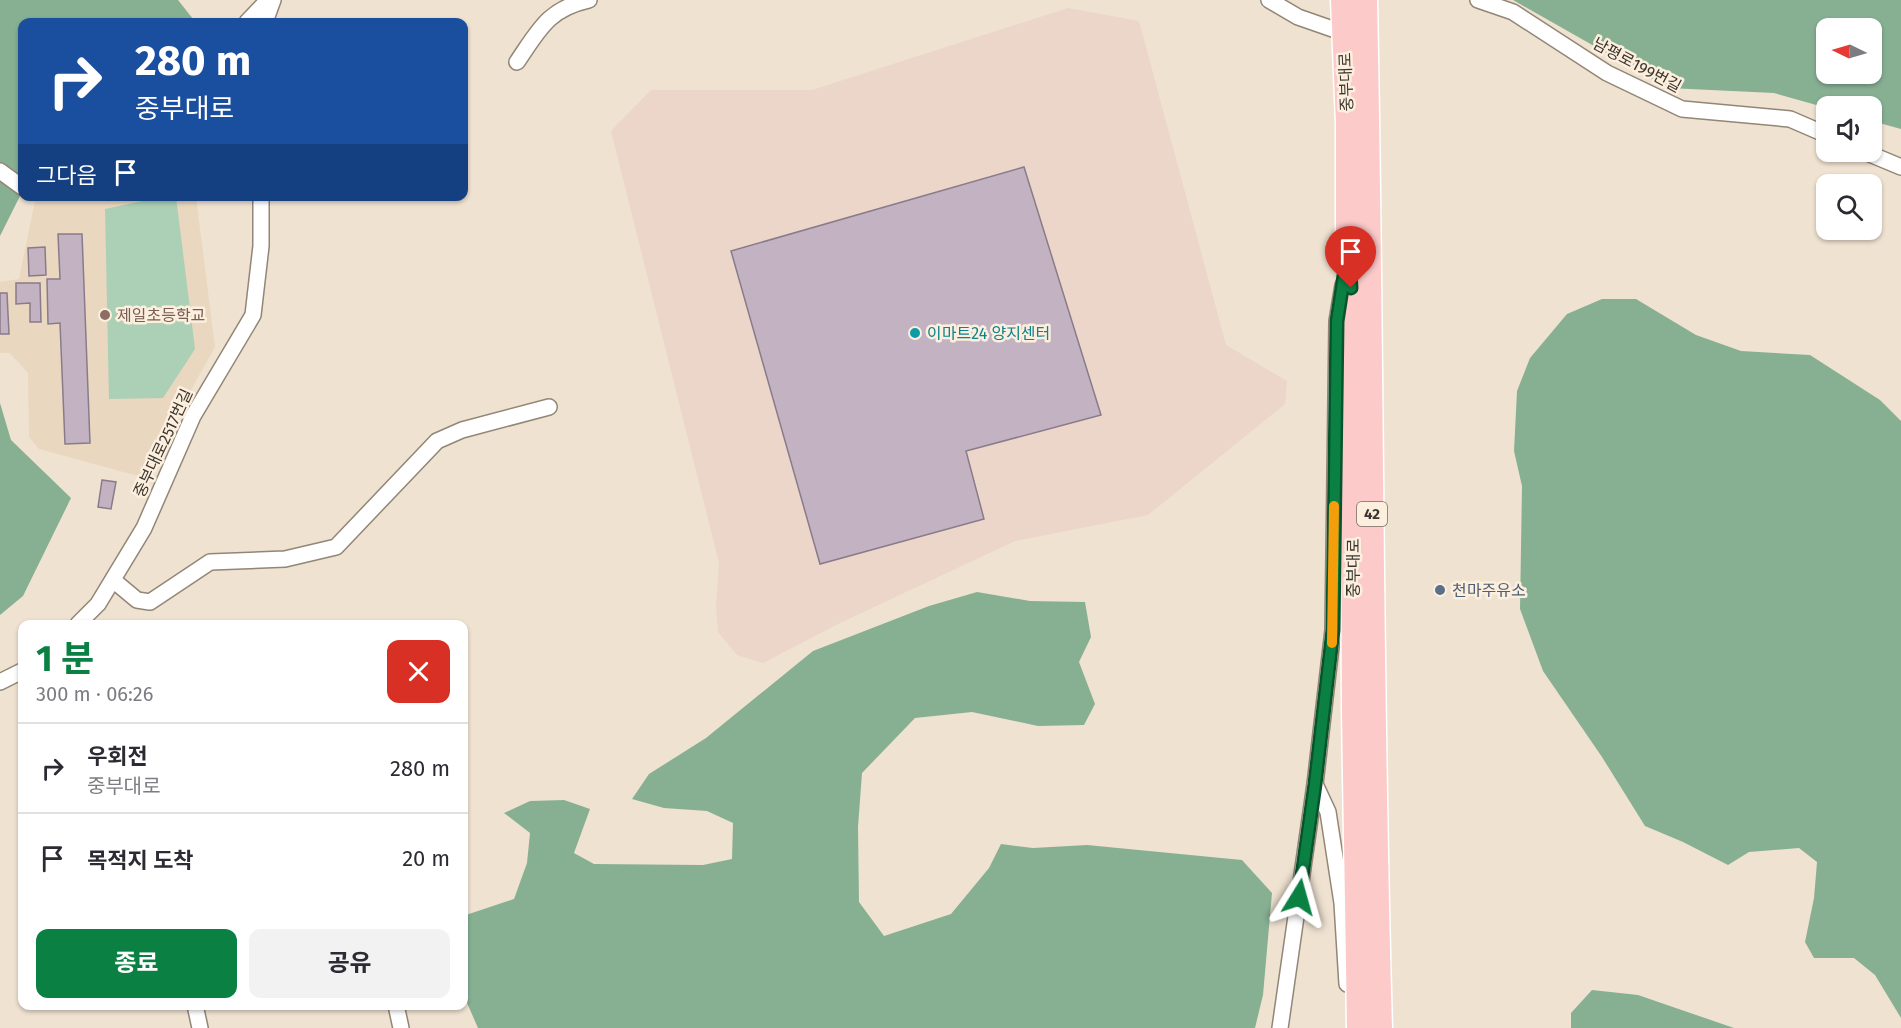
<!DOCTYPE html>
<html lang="ko">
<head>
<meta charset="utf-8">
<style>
  body { margin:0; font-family:"Fira Sans","Noto Sans KR",sans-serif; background:#f2f2f3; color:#2b2b33; height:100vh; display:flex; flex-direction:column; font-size:22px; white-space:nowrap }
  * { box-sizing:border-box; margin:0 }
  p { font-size:20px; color:#7c7c81 }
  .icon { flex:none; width:33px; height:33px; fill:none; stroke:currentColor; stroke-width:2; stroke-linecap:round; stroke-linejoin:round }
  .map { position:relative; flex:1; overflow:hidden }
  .details { position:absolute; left:18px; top:620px; width:450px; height:390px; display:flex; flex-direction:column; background:#fff; border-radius:12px; box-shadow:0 2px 4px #0004 }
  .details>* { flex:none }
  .top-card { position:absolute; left:18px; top:18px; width:450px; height:183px; border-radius:12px; box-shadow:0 2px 4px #0004; background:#1a4fa0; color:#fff; overflow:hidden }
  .needle { width:39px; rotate:275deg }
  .buttons { position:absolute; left:1816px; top:18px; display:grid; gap:12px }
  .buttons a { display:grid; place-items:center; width:66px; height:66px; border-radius:12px; background:#fff; box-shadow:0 2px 4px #0004; font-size:30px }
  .pin { position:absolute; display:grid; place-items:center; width:51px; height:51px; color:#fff; margin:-62px -26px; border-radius:50% 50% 50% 0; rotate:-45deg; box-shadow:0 0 6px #0007 }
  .pin .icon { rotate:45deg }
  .me { position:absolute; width:66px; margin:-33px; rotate:8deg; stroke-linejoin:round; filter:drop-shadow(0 0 4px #0008) }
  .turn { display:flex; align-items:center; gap:21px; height:126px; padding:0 18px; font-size:27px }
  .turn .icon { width:78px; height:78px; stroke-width:2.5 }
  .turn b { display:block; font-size:42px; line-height:51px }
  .then { display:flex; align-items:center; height:57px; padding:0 18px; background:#0003; gap:12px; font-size:22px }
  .round { display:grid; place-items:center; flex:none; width:63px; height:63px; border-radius:12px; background:#f2f2f3 }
  .summary { display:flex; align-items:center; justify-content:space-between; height:102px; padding:0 18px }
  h1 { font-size:36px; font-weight:700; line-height:45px; color:#0b8043 }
  .action { display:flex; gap:12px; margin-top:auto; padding:12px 18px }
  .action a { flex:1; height:69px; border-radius:12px; background:#0b8043; color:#fff; font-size:24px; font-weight:700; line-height:69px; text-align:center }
  .action a+a { background:#f2f2f3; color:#2b2b33 }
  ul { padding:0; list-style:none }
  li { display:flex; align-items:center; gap:18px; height:90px; padding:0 18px; border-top:2px solid #e1e1e2 }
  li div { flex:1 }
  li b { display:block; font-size:22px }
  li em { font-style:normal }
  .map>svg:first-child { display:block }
</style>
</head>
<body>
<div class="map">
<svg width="1901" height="1028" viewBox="0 0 1901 1028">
  <rect width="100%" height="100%" fill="#efe2d1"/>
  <!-- industrial -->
  <path fill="#ebd6c9" d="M1068,8l71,13 87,324 61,36 -2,23 -137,111 -133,26 -177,83 -75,39 -26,-8 -19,-23 -2,-27 3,-42 -108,-432 40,-41h161z"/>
  <!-- built -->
  <path fill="#e9d7bf" d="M54,196l142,1 19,150 -73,130 -103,-28 -10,-12 -1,-64 -18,-20h-10v-71l19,-3 16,-78z"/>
  <!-- green -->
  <path fill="#abd0b6" d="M166,196l10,1 19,152 -32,49 -54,1 -4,-190z"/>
  <!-- forest -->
  <g fill="#87b093" fill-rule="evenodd">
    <path d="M0,0h178l15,19 -4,3h-167v170l-22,44z"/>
    <path d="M1513,0h388v129l-29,-8v-15h-45v2l-53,-15 -106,-5zM1827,28h45v46h-45z"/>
    <path d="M1602,299h34l60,36 45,16 69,4 70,45 21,21v597l-26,-43 -21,-17h-40l-9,-16 9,-44 3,-36 -18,-14 -50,4 -21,13 -45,-23 -38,-16 -43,-69 -59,-86 -23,-62 2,-123 -8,-35 3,-60 13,-33 37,-44z"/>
    <path d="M0,403l11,37 60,58 -48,98 -23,19z"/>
    <path d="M977,592l53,9 55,1 6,35 -12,25 16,42 -11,21 -46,1 -66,-14 -57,6 -53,55 -4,54 1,75 25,34 67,-22 38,-46 12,-24 32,4 54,-3 155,15 30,33 -9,102 -8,33h-777l-14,-32v-74l2,-7 48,-16 13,-36 3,-30 -26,-20 26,-12 34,-1 26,9 -16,44 20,11 109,1 29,-6 1,-36 -26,-12 -43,-3 -32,-9 17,-25 57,-36 107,-87 116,-45z"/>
    <path d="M1592,990l46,5 96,33h-163v-15z"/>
  </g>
  <!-- building -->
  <g fill="#c3b3c2" stroke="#897b89" stroke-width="1.5">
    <path d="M1024,167l77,248 -135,36 18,68 -164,45 -89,-313z"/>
    <path d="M58,234h24l8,209 -25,1 -5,-121 -12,1 -1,-45h13z"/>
    <path d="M45,247l1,28 -17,1 -1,-28z"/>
    <path d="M16,283h24l1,39h-11v-19l-14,1z"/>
    <path d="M0,293h7l2,41h-9z"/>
    <path d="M102,480l14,2 -5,27 -13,-2z"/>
  </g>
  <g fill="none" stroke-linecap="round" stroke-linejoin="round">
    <!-- street casing -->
    <g stroke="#928676" stroke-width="18">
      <g id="street">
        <path d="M1269,0l29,17 46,16"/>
        <path d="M1478,0l35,12 94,61 75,36 108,10 37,16"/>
        <path d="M247,22l21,-22"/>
        <path d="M265,22l8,-22"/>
        <path d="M517,62c22,-32 31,-53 72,-62"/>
        <path d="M1865,152l36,15"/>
        <path d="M0,171l22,16"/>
        <path d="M113,580l24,20 13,2 60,-40 75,-3 51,-12 101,-106 25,-11 87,-23"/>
        <path d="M78,624l20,-20 46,-76 49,-112 60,-101 8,-69v-50"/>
        <path d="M0,682l22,-11"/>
        <path d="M1315,784l13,28 14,91 5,81"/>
        <path d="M195,1005l5,23"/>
        <path d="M396,1005l5,23"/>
        <path d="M1280,1028l35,-244 18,-154 4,-309 6,-36"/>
      </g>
    </g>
    <!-- primary casing -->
    <g stroke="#fff" stroke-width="27">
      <g id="primary">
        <path d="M1343,0l5,124v126l4,57 2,406 5,315"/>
        <path d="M1365,0c7,343 5,685 15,1028"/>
      </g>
    </g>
    <!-- street -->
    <use href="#street" stroke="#fff" stroke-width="15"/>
    <!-- primary -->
    <use href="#primary" stroke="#fdcaca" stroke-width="24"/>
  </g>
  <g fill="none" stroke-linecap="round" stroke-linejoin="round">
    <!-- route casing -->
    <g stroke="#07532c" stroke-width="15">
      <path id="route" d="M1299,897l16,-113 18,-154 4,-309 11,-71 3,38"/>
    </g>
    <!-- route -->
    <use href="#route" stroke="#0b8043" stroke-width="10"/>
    <!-- slow -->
    <path stroke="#f59e0b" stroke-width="10" d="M1332,643l2,-137"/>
  </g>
  <!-- markers -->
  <circle fill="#8d6e63" stroke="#fdefde" stroke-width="2" cx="105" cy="315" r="6"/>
  <circle fill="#0f9aa8" stroke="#fdefde" stroke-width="2" cx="915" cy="333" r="6"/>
  <circle fill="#5c6f8a" stroke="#fdefde" stroke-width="2" cx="1440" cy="590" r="6"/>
  <g text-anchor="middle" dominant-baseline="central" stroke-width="5" stroke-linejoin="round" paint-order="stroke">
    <!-- shield labels -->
    <rect fill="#fdefde" stroke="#756e64" stroke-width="1.5" x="1357" y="502" width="30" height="24" rx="4.5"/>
    <g font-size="15" font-weight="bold" fill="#3b362f">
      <text x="1372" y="514">42</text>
    </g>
    <!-- street labels -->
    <g font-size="16" fill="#3b362f" stroke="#fdefde">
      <text transform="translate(1637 65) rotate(28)">남평로199번길</text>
      <text transform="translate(1346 82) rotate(-92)">중부대로</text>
      <text transform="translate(163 443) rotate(-65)">중부대로2517번길</text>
      <text transform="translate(1353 568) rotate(-90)">중부대로</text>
    </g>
    <!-- education labels -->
    <g font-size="16" fill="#785e54" stroke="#fdefde" text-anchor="start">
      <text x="117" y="315">제일초등학교</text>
    </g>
    <!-- culture labels -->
    <g font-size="16" fill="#0d838f" stroke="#fdefde" text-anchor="start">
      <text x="927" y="333">이마트24 양지센터</text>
    </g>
    <!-- service labels -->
    <g font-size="16" fill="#4e5e75" stroke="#fdefde" text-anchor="start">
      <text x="1452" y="590">천마주유소</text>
    </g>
  </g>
</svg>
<div class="buttons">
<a><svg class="needle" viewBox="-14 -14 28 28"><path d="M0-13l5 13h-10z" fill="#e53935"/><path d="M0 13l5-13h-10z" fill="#7c7c81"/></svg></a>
<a><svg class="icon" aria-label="sound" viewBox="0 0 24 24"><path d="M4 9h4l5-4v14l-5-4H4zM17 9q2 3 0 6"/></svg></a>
<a><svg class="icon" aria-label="search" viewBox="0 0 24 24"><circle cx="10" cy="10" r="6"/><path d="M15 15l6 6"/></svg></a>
</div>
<div class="pin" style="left:1351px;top:288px;background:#d93025"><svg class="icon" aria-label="arrive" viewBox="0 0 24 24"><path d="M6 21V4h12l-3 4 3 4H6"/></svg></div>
<svg class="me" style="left:1299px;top:897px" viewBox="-20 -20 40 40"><path d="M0-17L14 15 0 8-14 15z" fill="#0b8043" stroke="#fff" stroke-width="4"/></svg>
<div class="top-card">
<div class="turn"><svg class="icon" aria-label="right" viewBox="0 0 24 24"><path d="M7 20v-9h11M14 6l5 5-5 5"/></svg><div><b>280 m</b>중부대로</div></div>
<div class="then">그다음<svg class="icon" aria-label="arrive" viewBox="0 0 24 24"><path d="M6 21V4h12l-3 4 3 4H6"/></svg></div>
</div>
<section class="details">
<div class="summary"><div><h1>1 분</h1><p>300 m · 06:26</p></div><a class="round" style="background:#d93025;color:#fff"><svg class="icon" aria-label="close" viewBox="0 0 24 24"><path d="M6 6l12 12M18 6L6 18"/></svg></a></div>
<ul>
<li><svg class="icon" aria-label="right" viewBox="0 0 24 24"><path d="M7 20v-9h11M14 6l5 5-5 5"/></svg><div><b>우회전</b><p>중부대로</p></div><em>280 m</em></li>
<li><svg class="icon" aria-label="arrive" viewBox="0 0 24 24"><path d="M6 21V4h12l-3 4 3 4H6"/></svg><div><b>목적지 도착</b></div><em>20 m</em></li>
</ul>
<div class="action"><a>종료</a><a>공유</a></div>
</section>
</div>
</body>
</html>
